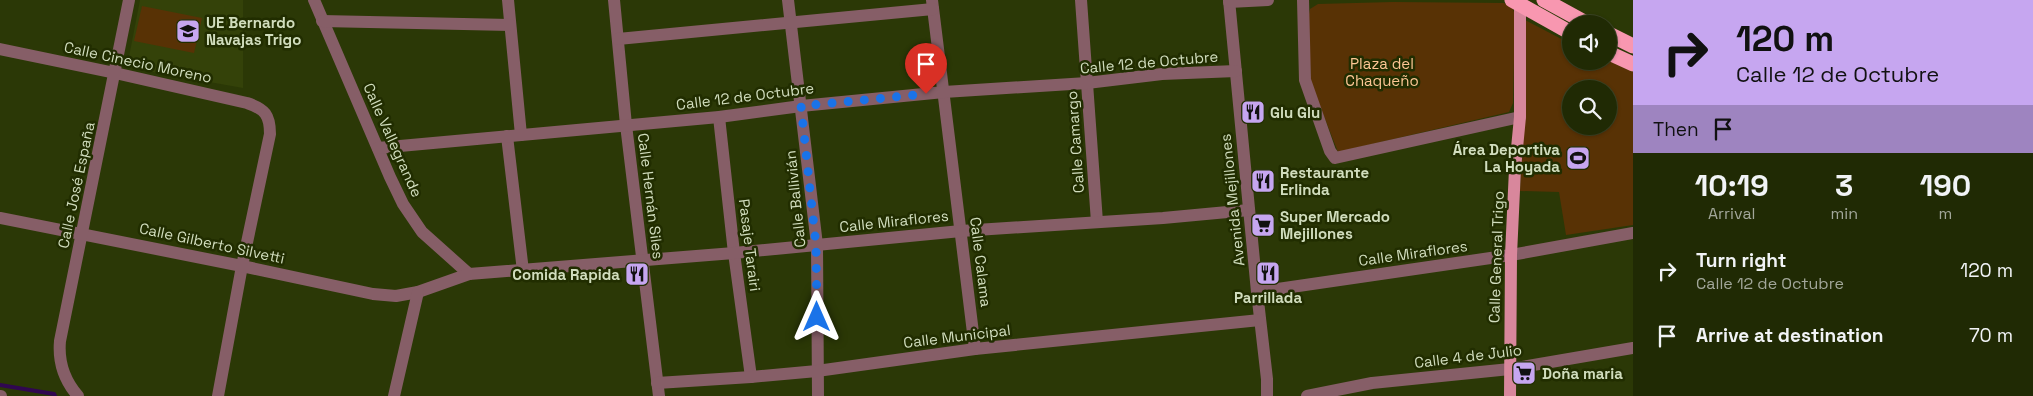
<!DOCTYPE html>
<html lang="en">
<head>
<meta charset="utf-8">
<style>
  body { margin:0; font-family:"Space Grotesk",sans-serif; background:#28320e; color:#f1f3f6; height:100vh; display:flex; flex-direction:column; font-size:19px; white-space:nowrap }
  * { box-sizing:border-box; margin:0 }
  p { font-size:16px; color:#a2a79a }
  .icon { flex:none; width:28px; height:28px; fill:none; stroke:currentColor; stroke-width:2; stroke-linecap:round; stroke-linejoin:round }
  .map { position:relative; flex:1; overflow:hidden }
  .drawer { display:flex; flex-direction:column; background:#202a04; width:400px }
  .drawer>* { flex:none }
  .guide { background:#c6a6f0; color:#111; overflow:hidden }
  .fabs { position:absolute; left:1562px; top:15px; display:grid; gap:10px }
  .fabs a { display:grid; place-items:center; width:55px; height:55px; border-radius:50%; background:#202a04; box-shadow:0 1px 4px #0004,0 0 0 1px #3d4626; font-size:25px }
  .pin { position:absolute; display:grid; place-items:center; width:42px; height:42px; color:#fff; margin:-51px -21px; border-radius:50% 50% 50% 0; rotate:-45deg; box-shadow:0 0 5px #0007 }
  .pin .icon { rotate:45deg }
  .me { position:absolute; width:55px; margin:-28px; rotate:0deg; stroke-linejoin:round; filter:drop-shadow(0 0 4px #0008) }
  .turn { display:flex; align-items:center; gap:18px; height:105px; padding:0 20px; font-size:22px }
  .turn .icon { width:65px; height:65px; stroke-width:2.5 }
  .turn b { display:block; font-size:35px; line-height:42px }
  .then { display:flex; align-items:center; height:48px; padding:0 20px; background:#0003; gap:10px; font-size:19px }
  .eta { display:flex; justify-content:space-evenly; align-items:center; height:85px; text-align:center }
  .eta b { font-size:30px; font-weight:700; line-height:35px }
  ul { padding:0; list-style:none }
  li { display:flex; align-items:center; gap:15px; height:65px; padding:0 20px }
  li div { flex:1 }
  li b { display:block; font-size:19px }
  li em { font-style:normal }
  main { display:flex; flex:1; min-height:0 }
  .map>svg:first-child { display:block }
</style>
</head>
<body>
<main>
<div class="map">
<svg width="1633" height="396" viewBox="0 0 1633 396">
  <rect width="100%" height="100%" fill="#2b3806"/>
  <!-- built -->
  <path fill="#344209" d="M140,0h103v88l-112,-20 -3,-6z"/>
  <!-- green -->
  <g fill="#583205" fill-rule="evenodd">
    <path d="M1393,2l111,1 8,4 3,8 -2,88 -4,9 -171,40 -27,-69 -3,-64 2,-10 8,-5z"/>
    <path d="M142,6l60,12 -8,35 -60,-12z"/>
    <path d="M1525,20l46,24v17h38l24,11v153l-67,10 -7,-43 -39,-1 5,-76zM1571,89h38v37h-38z"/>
  </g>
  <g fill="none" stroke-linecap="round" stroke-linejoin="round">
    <!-- stream -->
    <path stroke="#300750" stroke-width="4" d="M0,385l54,9 1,2"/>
    <!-- minor -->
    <g stroke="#865e67" stroke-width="12">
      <path d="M314,0l76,177 13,27 19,28 47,42"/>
      <path d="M508,0l13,135"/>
      <path d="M614,0l12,125 33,271"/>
      <path d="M788,0l29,245 1,151"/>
      <path d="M932,0l43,349"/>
      <path d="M1081,0l16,222"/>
      <path d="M1229,0l28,292 10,87v17"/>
      <path d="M1303,0l2,80 25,71 5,7 185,-41"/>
      <path d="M1229,2l39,-2"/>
      <path d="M322,21l188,4"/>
      <path d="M618,39l315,-30"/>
      <path d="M0,49l115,24 132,30c18,6 23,12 23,31l-28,132 -24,130"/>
      <path d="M719,117l15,136 17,124"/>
      <path d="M507,136l16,135"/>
      <path d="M378,148l341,-31 82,-11 143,-14 143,-9 75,-9 74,-3"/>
      <path d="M0,218l242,48 131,28 23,2 22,-4 51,-18 265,-21 227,-22 202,-13 86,-8"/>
      <path d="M1257,292l254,-37 122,-22"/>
      <path d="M657,383l94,-6 66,-6 158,-22 285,-29"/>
      <path d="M0,396h1"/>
      <path d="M78,396c-14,-16 -20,-33 -18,-55l69,-341"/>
      <path d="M394,396l24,-104"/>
      <path d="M1307,396l65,-13 138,-14 123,-21"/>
    </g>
    <!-- major -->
    <path stroke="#d8879c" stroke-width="12" d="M1510,396l1,-141 4,-86 5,-52v-117"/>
    <!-- highway -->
    <g stroke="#f897b0" stroke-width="15">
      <path d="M1512,0l59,33"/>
      <path d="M1544,0l44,24"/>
      <path d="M1609,34l24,12"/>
      <path d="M1609,53l24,11"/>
    </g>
  </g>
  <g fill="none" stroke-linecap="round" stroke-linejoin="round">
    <!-- route -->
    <path stroke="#1a73e8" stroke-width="9" stroke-dasharray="0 16.2" d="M817,317l-1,-72 -15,-139 125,-12"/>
  </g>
  <!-- icons -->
  <defs>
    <g id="school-square" transform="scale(1.25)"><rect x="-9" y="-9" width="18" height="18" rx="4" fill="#c6a6f0" stroke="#212d00"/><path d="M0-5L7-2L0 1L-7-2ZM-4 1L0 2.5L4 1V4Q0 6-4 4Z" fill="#111"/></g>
    <g id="restaurant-square" transform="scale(1.25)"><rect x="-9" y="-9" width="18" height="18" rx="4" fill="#c6a6f0" stroke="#212d00"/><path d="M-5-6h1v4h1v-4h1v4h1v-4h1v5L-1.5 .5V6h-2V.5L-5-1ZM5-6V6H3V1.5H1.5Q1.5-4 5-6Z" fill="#111"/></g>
    <g id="stadium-square" transform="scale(1.25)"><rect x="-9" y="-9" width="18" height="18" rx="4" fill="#c6a6f0" stroke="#212d00"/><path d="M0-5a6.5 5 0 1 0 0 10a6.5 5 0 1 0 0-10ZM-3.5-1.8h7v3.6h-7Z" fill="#111"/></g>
    <g id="supermarket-square" transform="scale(1.25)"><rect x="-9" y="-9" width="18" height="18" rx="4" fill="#c6a6f0" stroke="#212d00"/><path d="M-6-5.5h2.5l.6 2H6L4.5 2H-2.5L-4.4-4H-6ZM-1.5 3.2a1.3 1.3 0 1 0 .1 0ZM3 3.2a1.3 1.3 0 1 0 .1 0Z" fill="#111"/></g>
  </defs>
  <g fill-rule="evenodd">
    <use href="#school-square" x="188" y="31"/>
    <use href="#restaurant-square" x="1253" y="112"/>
    <use href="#stadium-square" x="1578" y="158"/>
    <use href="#restaurant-square" x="1263" y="181"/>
    <use href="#supermarket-square" x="1263" y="225"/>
    <use href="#restaurant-square" x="1268" y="273"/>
    <use href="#restaurant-square" x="637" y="274"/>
    <use href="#supermarket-square" x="1524" y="373"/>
  </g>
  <g text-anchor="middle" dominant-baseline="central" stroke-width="5" stroke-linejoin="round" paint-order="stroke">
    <!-- poi labels -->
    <g font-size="15" font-weight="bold" fill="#d1ddbd" stroke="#212d00" text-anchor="start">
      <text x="206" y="22">UE Bernardo<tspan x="206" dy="17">Navajas Trigo</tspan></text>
      <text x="1270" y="112">Glu Glu</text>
      <text x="1560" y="149" text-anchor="end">Área Deportiva<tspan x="1560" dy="17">La Hoyada</tspan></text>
      <text x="1280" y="172">Restaurante<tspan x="1280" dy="17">Erlinda</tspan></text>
      <text x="1280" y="216">Super Mercado<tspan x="1280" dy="17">Mejillones</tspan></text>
      <text x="620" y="274" text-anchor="end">Comida Rapida</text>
      <text x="1268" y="297" text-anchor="middle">Parrillada</text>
      <text x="1542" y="373">Doña maria</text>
    </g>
    <!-- street labels -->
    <g font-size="15" fill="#d1ddbd" stroke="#212d00">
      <text transform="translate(138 62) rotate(12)">Calle Cinecio Moreno</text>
      <text transform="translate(1149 62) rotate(-5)">Calle 12 de Octubre</text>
      <text transform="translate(745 96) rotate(-7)">Calle 12 de Octubre</text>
      <text transform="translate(393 140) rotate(66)">Calle Vallegrande</text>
      <text transform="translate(1075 142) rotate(-94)">Calle Camargo</text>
      <text transform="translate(76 185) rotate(-78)">Calle José España</text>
      <text transform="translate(651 196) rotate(83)">Calle Hernán Siles</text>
      <text transform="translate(795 199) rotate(-96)">Calle Ballivián</text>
      <text transform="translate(1232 200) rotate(-96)">Avenida Mejillones</text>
      <text transform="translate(894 221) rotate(-6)">Calle Miraflores</text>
      <text transform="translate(212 243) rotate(12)">Calle Gilberto Silvetti</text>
      <text transform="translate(750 245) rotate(83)">Pasaje Tarairi</text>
      <text transform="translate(1413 253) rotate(-8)">Calle Miraflores</text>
      <text transform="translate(1496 257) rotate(-88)">Calle General Trigo</text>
      <text transform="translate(981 262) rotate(83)">Calle Calama</text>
      <text transform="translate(957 336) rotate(-7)">Calle Municipal</text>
      <text transform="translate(1468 356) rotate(-7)">Calle 4 de Julio</text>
    </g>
    <!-- park labels -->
    <g font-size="15" fill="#fdc694" stroke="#212d00">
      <text x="1382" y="63">Plaza del<tspan x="1382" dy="17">Chaqueño</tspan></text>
    </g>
  </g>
</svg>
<div class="fabs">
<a><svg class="icon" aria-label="sound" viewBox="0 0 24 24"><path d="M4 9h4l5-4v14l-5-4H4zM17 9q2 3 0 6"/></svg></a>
<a><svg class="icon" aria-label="search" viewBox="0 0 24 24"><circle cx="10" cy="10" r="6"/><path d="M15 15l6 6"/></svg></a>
</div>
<div class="pin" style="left:926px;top:94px;background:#d93025"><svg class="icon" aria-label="arrive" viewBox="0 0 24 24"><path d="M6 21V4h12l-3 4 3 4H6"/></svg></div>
<svg class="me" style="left:817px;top:317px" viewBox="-20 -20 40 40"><path d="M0-17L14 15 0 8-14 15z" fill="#1a73e8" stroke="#fff" stroke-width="4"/></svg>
</div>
<section class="drawer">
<div class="guide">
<div class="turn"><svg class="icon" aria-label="right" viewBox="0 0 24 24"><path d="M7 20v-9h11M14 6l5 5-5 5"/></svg><div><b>120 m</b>Calle 12 de Octubre</div></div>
<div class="then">Then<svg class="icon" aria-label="arrive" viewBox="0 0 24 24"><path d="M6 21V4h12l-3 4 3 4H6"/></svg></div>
</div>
<div class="eta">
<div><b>10:19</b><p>Arrival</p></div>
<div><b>3</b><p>min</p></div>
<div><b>190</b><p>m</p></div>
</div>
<ul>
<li><svg class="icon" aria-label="right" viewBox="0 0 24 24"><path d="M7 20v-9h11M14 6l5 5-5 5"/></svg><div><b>Turn right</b><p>Calle 12 de Octubre</p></div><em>120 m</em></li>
<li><svg class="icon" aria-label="arrive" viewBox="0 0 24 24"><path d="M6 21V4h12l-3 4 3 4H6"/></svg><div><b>Arrive at destination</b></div><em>70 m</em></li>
</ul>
</section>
</main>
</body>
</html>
